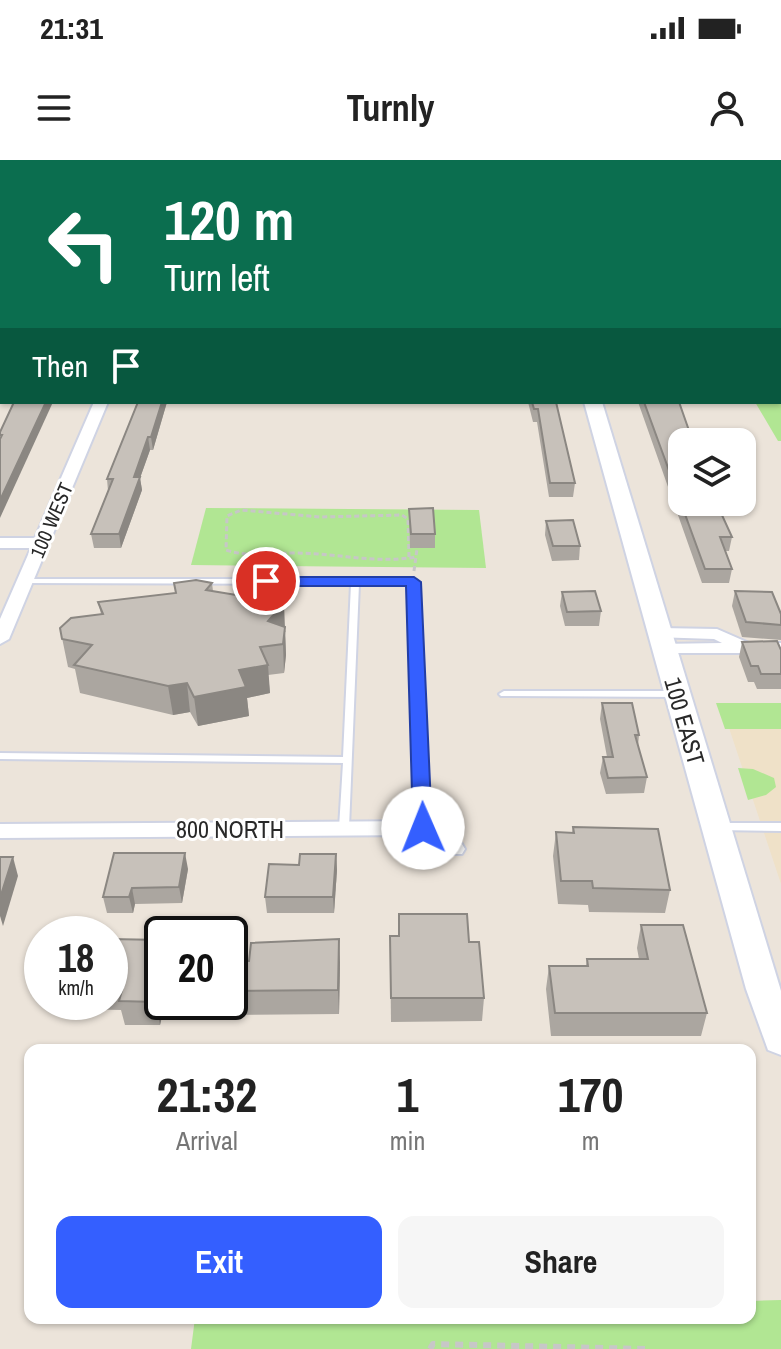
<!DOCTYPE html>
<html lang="en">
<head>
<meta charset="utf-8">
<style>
  body { margin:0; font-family:"Archivo Narrow",sans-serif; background:#f6f6f6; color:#222; height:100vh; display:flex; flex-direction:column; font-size:30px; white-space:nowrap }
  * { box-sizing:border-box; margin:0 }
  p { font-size:26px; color:#767676 }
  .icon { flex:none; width:44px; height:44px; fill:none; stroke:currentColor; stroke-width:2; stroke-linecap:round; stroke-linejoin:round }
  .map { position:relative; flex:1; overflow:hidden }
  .sheet { position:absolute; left:24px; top:884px; width:732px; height:280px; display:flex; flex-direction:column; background:#fff; border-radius:16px; box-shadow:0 2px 6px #0004 }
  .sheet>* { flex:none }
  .guide { position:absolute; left:0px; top:0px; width:782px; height:244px; box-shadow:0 2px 6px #0004; background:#0b6e4f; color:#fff; overflow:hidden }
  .controls { position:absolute; left:668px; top:268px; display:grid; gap:16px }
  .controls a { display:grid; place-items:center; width:88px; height:88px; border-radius:16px; background:#fff; box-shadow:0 2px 6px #0004; font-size:40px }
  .speed { position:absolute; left:24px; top:756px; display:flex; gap:16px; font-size:40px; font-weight:700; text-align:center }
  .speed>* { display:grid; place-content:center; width:104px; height:104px; border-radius:50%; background:#fff; box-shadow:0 2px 6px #0004; line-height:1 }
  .speed small { font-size:20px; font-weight:400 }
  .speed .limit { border:4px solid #111; border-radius:12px; background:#fff; color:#111 }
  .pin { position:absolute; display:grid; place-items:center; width:68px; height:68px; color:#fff; margin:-34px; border:4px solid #fff; border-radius:50%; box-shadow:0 2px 8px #0007 }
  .me { position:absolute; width:88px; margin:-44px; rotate:359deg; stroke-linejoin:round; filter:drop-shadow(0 0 6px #0008) }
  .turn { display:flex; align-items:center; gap:28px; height:168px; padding:0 32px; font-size:36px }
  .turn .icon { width:104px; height:104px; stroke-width:2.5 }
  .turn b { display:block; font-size:56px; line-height:68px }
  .then { display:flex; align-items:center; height:76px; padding:0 32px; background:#0003; gap:16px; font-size:30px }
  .eta { display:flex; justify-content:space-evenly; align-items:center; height:136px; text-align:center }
  .eta b { font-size:48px; font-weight:800; line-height:56px }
  .primary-button { display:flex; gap:16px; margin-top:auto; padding:16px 32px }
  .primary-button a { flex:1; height:92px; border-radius:16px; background:#345fff; color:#fff; font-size:32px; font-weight:800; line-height:92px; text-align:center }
  .primary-button a+a { background:#f6f6f6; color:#222 }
  .status { display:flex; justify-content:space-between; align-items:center; height:56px; padding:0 40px; background:#fff; direction:ltr }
  .status svg { height:22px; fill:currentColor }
  header { display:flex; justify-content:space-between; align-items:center; height:104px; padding:0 32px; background:#fff; font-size:36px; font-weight:800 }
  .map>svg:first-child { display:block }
</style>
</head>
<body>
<div class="status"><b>21:31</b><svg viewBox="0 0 49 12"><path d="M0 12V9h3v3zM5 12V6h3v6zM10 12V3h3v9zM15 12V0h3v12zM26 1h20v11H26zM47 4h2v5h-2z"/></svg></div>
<header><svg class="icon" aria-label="menu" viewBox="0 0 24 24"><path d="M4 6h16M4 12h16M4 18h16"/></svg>Turnly<svg class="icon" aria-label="person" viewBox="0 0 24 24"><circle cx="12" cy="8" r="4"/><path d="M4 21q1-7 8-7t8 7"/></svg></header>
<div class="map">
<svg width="781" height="1189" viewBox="0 0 781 1189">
  <rect width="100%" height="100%" fill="#ece4da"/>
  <!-- education -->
  <path fill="#efe1c8" d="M721,544h60v180z"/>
  <!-- green -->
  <g fill="#b1e693">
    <path d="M781,230v51h-3l-23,-39h25z"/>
    <path d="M206,348l273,2 7,58 -295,-3z"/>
    <path d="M716,543h65v26h-56z"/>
    <path d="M738,608l15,1 21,9 2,9 -10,8 -18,5z"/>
    <path d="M781,1140v49h-590l4,-31h555v-17z"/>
  </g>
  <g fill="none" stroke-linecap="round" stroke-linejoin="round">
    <!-- lane casing -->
    <g stroke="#cfd3e3" stroke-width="4">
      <g id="lane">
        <path d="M22,419h333l62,1 11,248 -1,3h-8l-1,-3 -8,-244h-51l-10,244 -1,3h-8l-1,-3 4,-65 -343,-4v-6l343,4 8,-173 -326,-1h-3z"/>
        <path d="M504,531h174l5,3 -5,3 -177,-1 -2,-2z"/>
        <path d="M719,663h62v8l-66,-1 -1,-3 1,-3z"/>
      </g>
    </g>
    <!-- street casing -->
    <g stroke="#cfd3e3" stroke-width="4">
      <g id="street">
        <path d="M94,242h14l-99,237 -9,5v-25l31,-71h-31v-10h35z"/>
        <path d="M660,468l57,1 32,14h32v10h-117l-9,-5 3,-4 64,-1 -8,-4 -60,-2 -3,-4z"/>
        <path d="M423,661l39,23 3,5 -3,5h-16l-27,-19 -419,3v-14z"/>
      </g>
    </g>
    <!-- secondary casing -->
    <g stroke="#cfd3e3" stroke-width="4">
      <g id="secondary">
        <path d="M515,0h12l1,2h-12z"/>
        <rect x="780" y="121" width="1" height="10"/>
        <path d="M584,242h18l179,589v64l-13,-5 -22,-61z"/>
      </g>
    </g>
    <!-- path-far1 -->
    <g stroke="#c7c7c7" stroke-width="3" stroke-dasharray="5 3" stroke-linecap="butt">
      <path d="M409,397l-1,-38 -6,-4 -82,2 -79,-7 -14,6 -1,34c25,8 44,3 69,3 40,0 81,11 121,4"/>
      <path d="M414,411l3,-22"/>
    </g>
    <!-- path -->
    <path stroke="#c7c7c7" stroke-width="6" stroke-dasharray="8 6" stroke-linecap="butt" d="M430,1189l3,-5 212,5"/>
    <!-- lane -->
    <use href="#lane" fill="#fff" fill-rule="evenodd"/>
    <!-- street -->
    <use href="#street" fill="#fff" fill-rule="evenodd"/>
    <!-- secondary -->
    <use href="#secondary" fill="#fff" fill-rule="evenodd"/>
  </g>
  <!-- wall -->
  <g fill="#aba6a0">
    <path d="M601,0h63l1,2h-64z"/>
    <path d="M765,0h16v23l-1,-21h-16z"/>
    <rect x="0" y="124" width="2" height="102"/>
    <path d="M138,242h29l-14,48h-3l-10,28 2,12 -21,58h-27l-3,-14 17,-43 -1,-12z"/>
    <path d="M528,242h28l19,81 -2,14h-24l-12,-75h-4z"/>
    <path d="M638,242h41l3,40v60l50,35 -3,14h-4l7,18 -3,14h-27z"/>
    <path d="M409,349l26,25v14h-25z"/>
    <path d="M546,361l34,25 -1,14 -27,1 -7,-26z"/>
    <path d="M212,423l1,8 73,40 -1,1 1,23 -2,18 -16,2 2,18 -23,5 2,18 -51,10 -8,-14 -17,3 -93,-22 -5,-24 -7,-2 -8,-39 41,-14 -3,-12 77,-9z"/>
    <path d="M735,431l46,23v26l-39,-3 -10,-31z"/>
    <path d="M562,432l39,19 -2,15h-34l-5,-20z"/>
    <path d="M742,482l39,8v39h-24l-3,-7h-6l-9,-25z"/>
    <path d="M602,543l37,32 -1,11 9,31 -3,16 -38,1 -6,-21 3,-16h4l-7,-38z"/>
    <path d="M573,667l97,63 -5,23 -76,-1 -1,-7 -30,-1 -5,-48 3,-24 16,1z"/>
    <path d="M336,694l1,16 -3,43h-67l-2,-16 34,-32z"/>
    <path d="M188,709l-6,34 -47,1 -2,9h-26l-4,-16z"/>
    <path d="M641,765l66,88 -6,23h-150l-5,-47 3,-23h37l1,-7h52l-2,-11z"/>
    <path d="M390,776l79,6 15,56 -2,23 -91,1z"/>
    <path d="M110,779l52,1v62h68v-41l110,1 -1,52 -121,1 -1,-7h-53l-4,17h-35l-4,-15 -47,-1 -2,-7h38z"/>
  </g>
  <!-- shaded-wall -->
  <g fill="#8b8782">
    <path d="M627,0h13l-1,2h-12z"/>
    <path d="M46,242h7l-53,116v-18z"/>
    <path d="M162,242h5l-14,48 -2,-13z"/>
    <path d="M148,277l2,13 -10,28 2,12 -21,58 -2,-14 15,-57z"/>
    <path d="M284,443l2,52 -2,18 -1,-29 -15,-23z"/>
    <path d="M268,505l2,28 -23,5 2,18 -51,10 -4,-29 45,-27z"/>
    <path d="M187,523l3,29 -17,3 -5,-29z"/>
    <path d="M185,693l3,16 -6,34 -3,-16z"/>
    <path d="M336,694l1,16 -3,43 -1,-16z"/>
    <path d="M13,697l5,19 -15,50 -3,-10v-18z"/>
    <path d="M132,728l3,16 -2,9 -4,-16z"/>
    <path d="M339,779l1,23 -1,52 -1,-24z"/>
    <path d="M159,825l5,23 -4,17 -4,-23z"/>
  </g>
  <!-- building -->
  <g fill="#c7c1ba" stroke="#8b8782" stroke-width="2">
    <path d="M0,0h181l-1,2h-178v49h-2z"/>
    <path d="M229,0h75v2h-76z"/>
    <path d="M449,0h45v2h-44z"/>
    <path d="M645,0h19l1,2h-19z"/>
    <path d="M772,0h9v11l-1,-9h-6z"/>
    <path d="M780,47h1v26l-1,-2z"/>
    <rect x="0" y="124" width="2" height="91"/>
    <path d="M14,242h32l-46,98v-61l2,-4h-2v-3z"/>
    <path d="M138,242h24l-11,35h-3l-14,40h6l-21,57h-28l22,-55h-6z"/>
    <path d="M532,242h24l19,81h-25l-12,-74h-4z"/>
    <path d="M644,242h35l14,40h-11l-1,2 1,58h34l16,35h-12l12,32h-27z"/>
    <path d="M433,348l2,26h-24l-2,-25z"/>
    <path d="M573,360l7,26h-27l-7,-25z"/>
    <path d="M196,420l16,3 -6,7 78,13 -16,18 17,6 -2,17 -23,3 8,18 -29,5 7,17 -52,10 -7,-14 -19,3 -94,-21 18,-20 -30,-6 -2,-11 11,-10 32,-4 -5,-12 78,-9 -2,-10z"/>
    <path d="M595,431l6,20 -34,1 -5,-20z"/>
    <path d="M735,431l37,1 9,22v11l-35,-3z"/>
    <path d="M777,481l4,9v24h-20l-3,-8h-7l-9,-24z"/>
    <path d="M602,543h30l7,32h-4l12,42 -39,1 -5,-21h10z"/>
    <path d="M573,667l85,2 12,61 -77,-2 -1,-7h-31l-5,-49 18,1z"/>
    <path d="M114,693h71l-6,34 -47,1 -3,9h-26z"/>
    <path d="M300,694h36l-3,43h-68l4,-33 30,1z"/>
    <path d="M0,697h13l-13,41z"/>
    <path d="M399,754h68l2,28h10l5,56h-93l-1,-62h9z"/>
    <path d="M641,765h42l24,88h-152l-6,-47h39l-1,-7h61z"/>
    <path d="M110,779l52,1v45h-3l-3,17 -37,-1 4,-14 -13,-1z"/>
    <path d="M339,779l-1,51 -108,1v-30h19l2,-18z"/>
  </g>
  <!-- route -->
  <path fill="#345fff" stroke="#223ea6" stroke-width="2" d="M414,417l7,5 11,246 -9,7 -10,-7 -7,-242h-140l-8,-5 8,-4z"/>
  <g text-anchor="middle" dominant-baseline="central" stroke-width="6" stroke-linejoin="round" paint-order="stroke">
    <!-- far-street labels -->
    <g font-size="20" fill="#292929" stroke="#fff">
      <text transform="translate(51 360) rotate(-67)">100 WEST</text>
    </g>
    <!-- street labels -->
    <g font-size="24" fill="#292929" stroke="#fff">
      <text transform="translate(685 561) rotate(74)">100 EAST</text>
      <text x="230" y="669">800 NORTH</text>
    </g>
  </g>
</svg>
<div class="controls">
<a><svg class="icon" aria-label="layers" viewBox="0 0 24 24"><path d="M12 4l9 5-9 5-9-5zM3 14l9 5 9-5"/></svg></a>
</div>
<div class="speed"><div>18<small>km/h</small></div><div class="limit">20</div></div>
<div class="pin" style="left:266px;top:421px;background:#d93025"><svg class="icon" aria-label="arrive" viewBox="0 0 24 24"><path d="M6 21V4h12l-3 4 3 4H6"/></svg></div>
<svg class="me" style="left:423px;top:668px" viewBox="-20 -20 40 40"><circle r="19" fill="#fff"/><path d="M0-13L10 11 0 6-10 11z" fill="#345fff"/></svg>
<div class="guide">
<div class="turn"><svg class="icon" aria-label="left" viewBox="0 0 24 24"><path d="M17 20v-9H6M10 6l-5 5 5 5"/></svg><div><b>120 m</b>Turn left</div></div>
<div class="then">Then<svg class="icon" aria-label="arrive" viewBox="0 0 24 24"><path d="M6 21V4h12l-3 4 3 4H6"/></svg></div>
</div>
<section class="sheet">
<div class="eta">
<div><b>21:32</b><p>Arrival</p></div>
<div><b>1</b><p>min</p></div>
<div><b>170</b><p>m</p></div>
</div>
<div class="primary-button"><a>Exit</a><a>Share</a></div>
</section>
</div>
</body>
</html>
